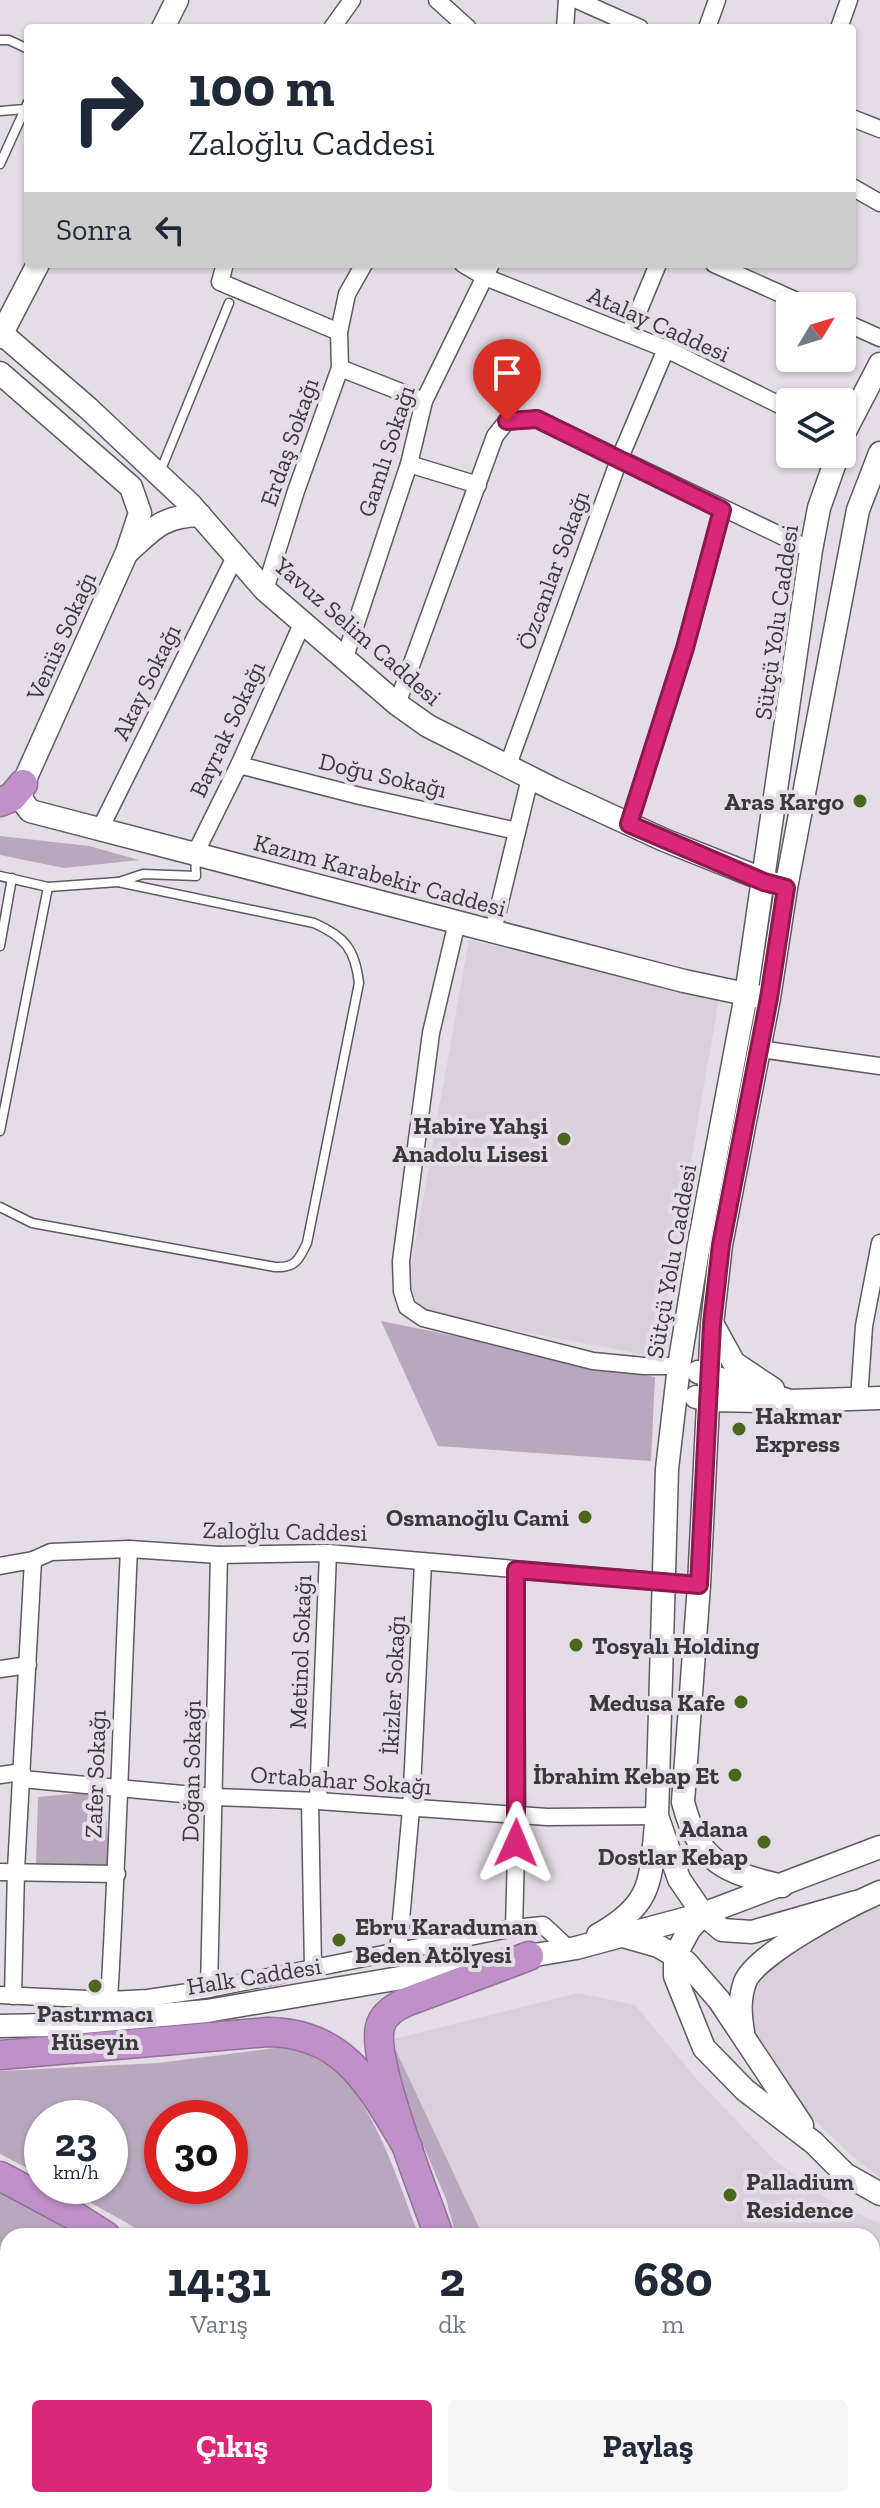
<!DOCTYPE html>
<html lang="tr">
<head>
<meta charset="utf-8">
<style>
  body { margin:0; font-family:"Zilla Slab",serif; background:#f6f6f7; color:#1f2937; height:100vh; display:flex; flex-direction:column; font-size:30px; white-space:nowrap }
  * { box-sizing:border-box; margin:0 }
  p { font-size:26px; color:#747a83 }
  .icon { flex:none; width:44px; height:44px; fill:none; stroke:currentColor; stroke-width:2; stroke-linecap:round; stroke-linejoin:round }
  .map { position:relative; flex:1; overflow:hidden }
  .drawer { position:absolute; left:0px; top:2228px; width:880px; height:280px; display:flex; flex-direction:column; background:#fff; border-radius:24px 24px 0 0; box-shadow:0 2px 6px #0004 }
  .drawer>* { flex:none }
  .top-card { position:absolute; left:24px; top:24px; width:832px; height:244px; border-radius:8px; box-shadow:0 2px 6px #0004; background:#fff; color:#1f2937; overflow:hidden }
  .needle { width:52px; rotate:52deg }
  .controls { position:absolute; left:776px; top:292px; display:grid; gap:16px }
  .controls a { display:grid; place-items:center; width:80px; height:80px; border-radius:8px; background:#fff; box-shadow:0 2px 6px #0004; font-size:40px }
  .speed { position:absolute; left:24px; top:2100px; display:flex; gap:16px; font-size:40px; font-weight:700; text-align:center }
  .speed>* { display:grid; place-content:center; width:104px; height:104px; border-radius:50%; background:#fff; box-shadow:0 2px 6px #0004; line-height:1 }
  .speed small { font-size:20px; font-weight:400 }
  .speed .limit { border:12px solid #d22; background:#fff; color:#111 }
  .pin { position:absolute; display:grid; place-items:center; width:68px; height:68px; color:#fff; margin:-82px -34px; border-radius:50% 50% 50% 0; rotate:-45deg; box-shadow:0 0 8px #0007 }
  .pin .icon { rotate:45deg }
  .me { position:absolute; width:88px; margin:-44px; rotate:1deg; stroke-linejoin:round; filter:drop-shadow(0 0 6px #0008) }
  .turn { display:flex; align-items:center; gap:28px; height:168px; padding:0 32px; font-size:36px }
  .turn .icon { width:104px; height:104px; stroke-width:2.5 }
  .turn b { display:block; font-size:56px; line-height:68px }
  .then { display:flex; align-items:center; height:76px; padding:0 32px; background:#0003; gap:16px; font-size:30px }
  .eta { display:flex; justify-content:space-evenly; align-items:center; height:136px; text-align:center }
  .eta b { font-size:48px; font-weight:800; line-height:56px }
  .button { display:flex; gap:16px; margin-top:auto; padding:16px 32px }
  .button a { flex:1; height:92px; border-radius:8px; background:#db2777; color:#fff; font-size:32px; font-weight:800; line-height:92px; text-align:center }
  .button a+a { background:#f6f6f7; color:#1f2937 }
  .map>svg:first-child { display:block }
</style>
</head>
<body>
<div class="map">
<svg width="880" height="2508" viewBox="0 0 880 2508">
  <rect width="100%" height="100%" fill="#e4dce6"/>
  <!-- built -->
  <g fill="#dbcfde">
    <path d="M469,940l250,59 -62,358 -229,-43 -14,-18 -5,-18z"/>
    <path d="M880,1906v272l-28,-22 -49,-47 -58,-87 15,-47 40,-34z"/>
    <path d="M578,1993l57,12 60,72 79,83 53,39 53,25v284h-236l-22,-8h250v-264h-389l-93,-196z"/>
  </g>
  <!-- green -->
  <g fill="#b9a7bd" fill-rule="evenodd">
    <path d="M0,836l89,10 50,14 -75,8 -64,-13z"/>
    <path d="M381,1321l274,56 -4,84 -213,-15z"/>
    <path d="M104,1791l6,77 -74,-2 2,-69z"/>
    <path d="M391,2040l92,196h-27l-10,-37 -61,-144z"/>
    <path d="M291,2046c19,10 43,20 57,37 33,42 52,103 71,153h-269l-89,-50h49v-68h-68v58l-42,-22v-83l158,-8zM162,2118h68v68h-68z"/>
    <path d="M0,2192l10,4 71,40h-73v42l-8,-7z"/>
    <path d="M0,2463l8,6v31h37l9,8h-54z"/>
    <path d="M318,2500h148l11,8h-157l-5,-3z"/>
    <path d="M530,2500h92l22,8h-104z"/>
  </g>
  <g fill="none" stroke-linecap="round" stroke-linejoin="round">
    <!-- lane casing -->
    <g stroke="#5f5961" stroke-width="11">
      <g id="lane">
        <path d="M0,40h9l19,9"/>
        <path d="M0,111l25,-2 3,-7"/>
        <path d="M0,164l25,-55"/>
        <path d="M160,472l69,-169"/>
        <path d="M0,876l48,11 70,-5 196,41c31,14 41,26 45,60l-52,260c-8,17 -12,25 -32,24l-243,-44 -32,-16"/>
        <path d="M119,882l24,-8 53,2 -1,-21"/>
        <path d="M0,946l12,-68"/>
        <path d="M0,1131l48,-244"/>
      </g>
    </g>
    <!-- street casing -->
    <g stroke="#5f5961" stroke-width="19">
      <g id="street">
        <path d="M437,0l31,28"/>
        <path d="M577,0l63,28"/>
        <path d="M332,28l20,-28"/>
        <path d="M565,28l2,-28"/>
        <path d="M707,28l10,-28"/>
        <path d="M839,28l10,-28"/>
        <path d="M852,118l28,11"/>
        <path d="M852,187l28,16"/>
        <path d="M225,264l-5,18 119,50"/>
        <path d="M463,264l22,13 181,72 124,61"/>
        <path d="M714,264l94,42"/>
        <path d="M842,321l38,17"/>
        <path d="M629,334l29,-70"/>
        <path d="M340,368l84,33"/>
        <path d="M409,464l69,21"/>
        <path d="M265,590l31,-99 44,-123 -1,-36 8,-38 17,-30"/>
        <path d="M344,660l65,-196 15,-63 67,-137"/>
        <path d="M397,704l98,-268 12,-15 30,-2 274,131"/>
        <path d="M239,765l121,31 157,35"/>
        <path d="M508,765l111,-305 47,-111"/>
        <path d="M629,824l56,-176 37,-138"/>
        <path d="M100,829l136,-274"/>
        <path d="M195,854l44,-89 63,-141"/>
        <path d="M457,922l-26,111 -30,228 1,30 5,16 16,11 170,43 51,5h35"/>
        <path d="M493,931l37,-153"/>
        <path d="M760,1049l120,17"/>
        <path d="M859,1399l5,-73 16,-83"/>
        <path d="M0,1566l33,-6 18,-8 78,-3 90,6 109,-2 338,29"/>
        <path d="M0,1669l28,-4"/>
        <path d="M0,1775l22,-3"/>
        <path d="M22,1779l193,18 103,4 229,16 110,-1"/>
        <path d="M310,1801l3,168"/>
        <path d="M318,1801l10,-248"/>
        <path d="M0,1872l117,2"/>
        <path d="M514,1928l3,-113 -1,-245"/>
        <path d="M398,1953l13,-144 12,-247"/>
        <path d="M209,1989l10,-434"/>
        <path d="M0,1995l109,5 39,-2 61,-9 305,-61 29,-3 26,24"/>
        <path d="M13,1996l3,-126 17,-310"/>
        <path d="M109,2000c9,-150 13,-300 20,-451"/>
      </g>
    </g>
    <!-- secondary casing -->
    <g stroke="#5f5961" stroke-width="25">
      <g id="secondary">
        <path d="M163,28l14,-28"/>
        <path d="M0,332l88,76 102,96 75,86 132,114 31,22 125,63 111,51 113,45"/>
        <path d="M0,337l38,-73"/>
        <path d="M0,373l131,114 9,26 -13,39 -104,232 -2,15 9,12 654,170 76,16"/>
        <path d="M842,442l1,-7 37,-71"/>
        <path d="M838,454l-19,54 -8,42 -65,445 -47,249 -20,122 -12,103 -10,347 22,63 24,35 19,16 30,2 104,-30"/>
        <path d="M129,551c25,-23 34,-35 71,-36"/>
        <path d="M713,1325l21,38 39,26"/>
        <path d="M698,1372l92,29 90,-3"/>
        <path d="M696,1397l11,3 58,1"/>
        <path d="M782,1886c-57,-14 -83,-23 -99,-84l16,-217 13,-261 9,-79 48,-247 17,-110 72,-378 22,-57"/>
        <path d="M703,1914l-14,16 -14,26v20l29,72 41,42 69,53 31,31 35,20"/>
        <path d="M598,1935c55,-31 52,-53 58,-110"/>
        <path d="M623,1936l35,10 28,16 33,38 83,125"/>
        <path d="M0,2026l49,-1 158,-14 369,-63 127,-34 177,-67"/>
        <path d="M743,2032c-3,-18 -4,-33 2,-50 11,-28 105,-77 135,-90"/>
      </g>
    </g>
    <!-- highway casing -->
    <g stroke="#917198" stroke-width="31">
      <g id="highway">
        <path d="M0,802l12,-5 11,-13"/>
        <path d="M0,2055l268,-23c79,1 104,57 140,116"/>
        <path d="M0,2176l73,39 33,21"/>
        <path d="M439,2236c-14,-41 -68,-174 -59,-209 3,-13 15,-20 26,-25l123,-46"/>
        <path d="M0,2299l8,7"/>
        <path d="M0,2346l8,6"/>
        <path d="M0,2388l8,6"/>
        <path d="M0,2441l8,7"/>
        <path d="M87,2500l12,8"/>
        <path d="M151,2500l11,8"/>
        <path d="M212,2500l11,8"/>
        <path d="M271,2500l13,8"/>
        <path d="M493,2500l12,8"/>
      </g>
    </g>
    <!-- lane -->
    <use href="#lane" stroke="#fff" stroke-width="8"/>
    <!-- street -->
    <use href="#street" stroke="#fff" stroke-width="16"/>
    <!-- secondary -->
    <use href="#secondary" stroke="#fff" stroke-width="22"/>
    <!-- highway -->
    <use href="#highway" stroke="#c090ca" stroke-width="28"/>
  </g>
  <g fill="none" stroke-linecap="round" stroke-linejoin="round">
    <!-- route casing -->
    <g stroke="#8e194d" stroke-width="20">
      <path id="route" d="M507,421l30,-2 185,91 -37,138 -56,176 135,58 22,6 -17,110 -48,247 -9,79 -13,261 -183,-15v273"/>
    </g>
    <!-- route -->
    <use href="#route" stroke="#db2777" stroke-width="14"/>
  </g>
  <!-- markers -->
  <g fill="#49681e" stroke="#e4dce6" stroke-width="3">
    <circle cx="860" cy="801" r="8"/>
    <circle cx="564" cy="1139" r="8"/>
    <circle cx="739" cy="1429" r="8"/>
    <circle cx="585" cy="1517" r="8"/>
    <circle cx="576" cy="1645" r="8"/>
    <circle cx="741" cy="1702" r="8"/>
    <circle cx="735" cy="1775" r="8"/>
    <circle cx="764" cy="1842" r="8"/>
    <circle cx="339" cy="1940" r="8"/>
    <circle cx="95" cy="1986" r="8"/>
    <circle cx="730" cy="2195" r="8"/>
  </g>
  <g text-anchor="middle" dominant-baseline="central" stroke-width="8" stroke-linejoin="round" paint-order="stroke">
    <!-- street labels -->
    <g font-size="24" fill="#3b373b" stroke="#e4dce6">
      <text transform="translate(659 324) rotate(24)">Atalay Caddesi</text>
      <text transform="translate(289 442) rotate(-71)">Erdaş Sokağı</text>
      <text transform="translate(386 451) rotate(-72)">Gamlı Sokağı</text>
      <text transform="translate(553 570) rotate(-70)">Özcanlar Sokağı</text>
      <text transform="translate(776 622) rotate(-82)">Sütçü Yolu Caddesi</text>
      <text transform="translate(358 631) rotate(41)">Yavuz Selim Caddesi</text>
      <text transform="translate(61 636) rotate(-66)">Venüs Sokağı</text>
      <text transform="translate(146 682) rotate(-64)">Akay Sokağı</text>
      <text transform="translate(227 729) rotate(-65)">Bayrak Sokağı</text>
      <text transform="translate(383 775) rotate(13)">Doğu Sokağı</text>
      <text transform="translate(380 875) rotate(15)">Kazım Karabekir Caddesi</text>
      <text transform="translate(671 1261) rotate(-80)">Sütçü Yolu Caddesi</text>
      <text transform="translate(285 1531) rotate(1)">Zaloğlu Caddesi</text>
      <text transform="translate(300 1652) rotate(-88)">Metinol Sokağı</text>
      <text transform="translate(393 1685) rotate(-87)">İkizler Sokağı</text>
      <text transform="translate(191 1771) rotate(-89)">Doğan Sokağı</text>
      <text transform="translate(95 1774) rotate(-88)">Zafer Sokağı</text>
      <text transform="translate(341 1780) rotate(4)">Ortabahar Sokağı</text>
      <text transform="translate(254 1976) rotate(-9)">Halk Caddesi</text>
    </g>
    <!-- poi labels -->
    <g font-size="24" font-weight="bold" fill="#3b373b" stroke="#e4dce6" text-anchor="end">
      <text x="844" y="801">Aras Kargo</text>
      <text x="548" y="1125">Habire Yahşi<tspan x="548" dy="28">Anadolu Lisesi</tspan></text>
      <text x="755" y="1415" text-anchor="start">Hakmar<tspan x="755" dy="28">Express</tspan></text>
      <text x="569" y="1517">Osmanoğlu Cami</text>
      <text x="592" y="1645" text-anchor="start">Tosyalı Holding</text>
      <text x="725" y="1702">Medusa Kafe</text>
      <text x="719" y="1775">İbrahim Kebap Et</text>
      <text x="748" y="1828">Adana<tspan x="748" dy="28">Dostlar Kebap</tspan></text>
      <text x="355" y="1926" text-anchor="start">Ebru Karaduman<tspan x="355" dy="28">Beden Atölyesi</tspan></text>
      <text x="95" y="2013" text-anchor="middle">Pastırmacı<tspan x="95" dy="28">Hüseyin</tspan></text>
      <text x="746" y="2181" text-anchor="start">Palladium<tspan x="746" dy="28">Residence</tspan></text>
    </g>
  </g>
</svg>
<div class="controls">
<a><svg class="needle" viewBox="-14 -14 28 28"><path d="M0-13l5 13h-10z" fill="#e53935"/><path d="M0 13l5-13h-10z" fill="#747a83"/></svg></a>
<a><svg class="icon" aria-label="layers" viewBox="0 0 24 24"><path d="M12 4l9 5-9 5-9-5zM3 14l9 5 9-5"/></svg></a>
</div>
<div class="speed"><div>23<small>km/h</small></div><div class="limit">30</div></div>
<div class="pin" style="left:507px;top:421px;background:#d93025"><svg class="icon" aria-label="arrive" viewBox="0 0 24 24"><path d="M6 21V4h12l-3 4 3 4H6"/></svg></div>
<svg class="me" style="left:516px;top:1843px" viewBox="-20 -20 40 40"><path d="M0-17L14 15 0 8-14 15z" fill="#db2777" stroke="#fff" stroke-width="4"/></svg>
<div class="top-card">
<div class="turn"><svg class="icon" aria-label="right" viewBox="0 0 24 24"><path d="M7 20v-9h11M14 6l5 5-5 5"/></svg><div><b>100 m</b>Zaloğlu Caddesi</div></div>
<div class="then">Sonra<svg class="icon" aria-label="left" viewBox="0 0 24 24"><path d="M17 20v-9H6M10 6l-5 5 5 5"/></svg></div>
</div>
<section class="drawer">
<div class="eta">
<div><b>14:31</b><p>Varış</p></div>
<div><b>2</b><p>dk</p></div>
<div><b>680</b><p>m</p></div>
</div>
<div class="button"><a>Çıkış</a><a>Paylaş</a></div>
</section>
</div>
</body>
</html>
